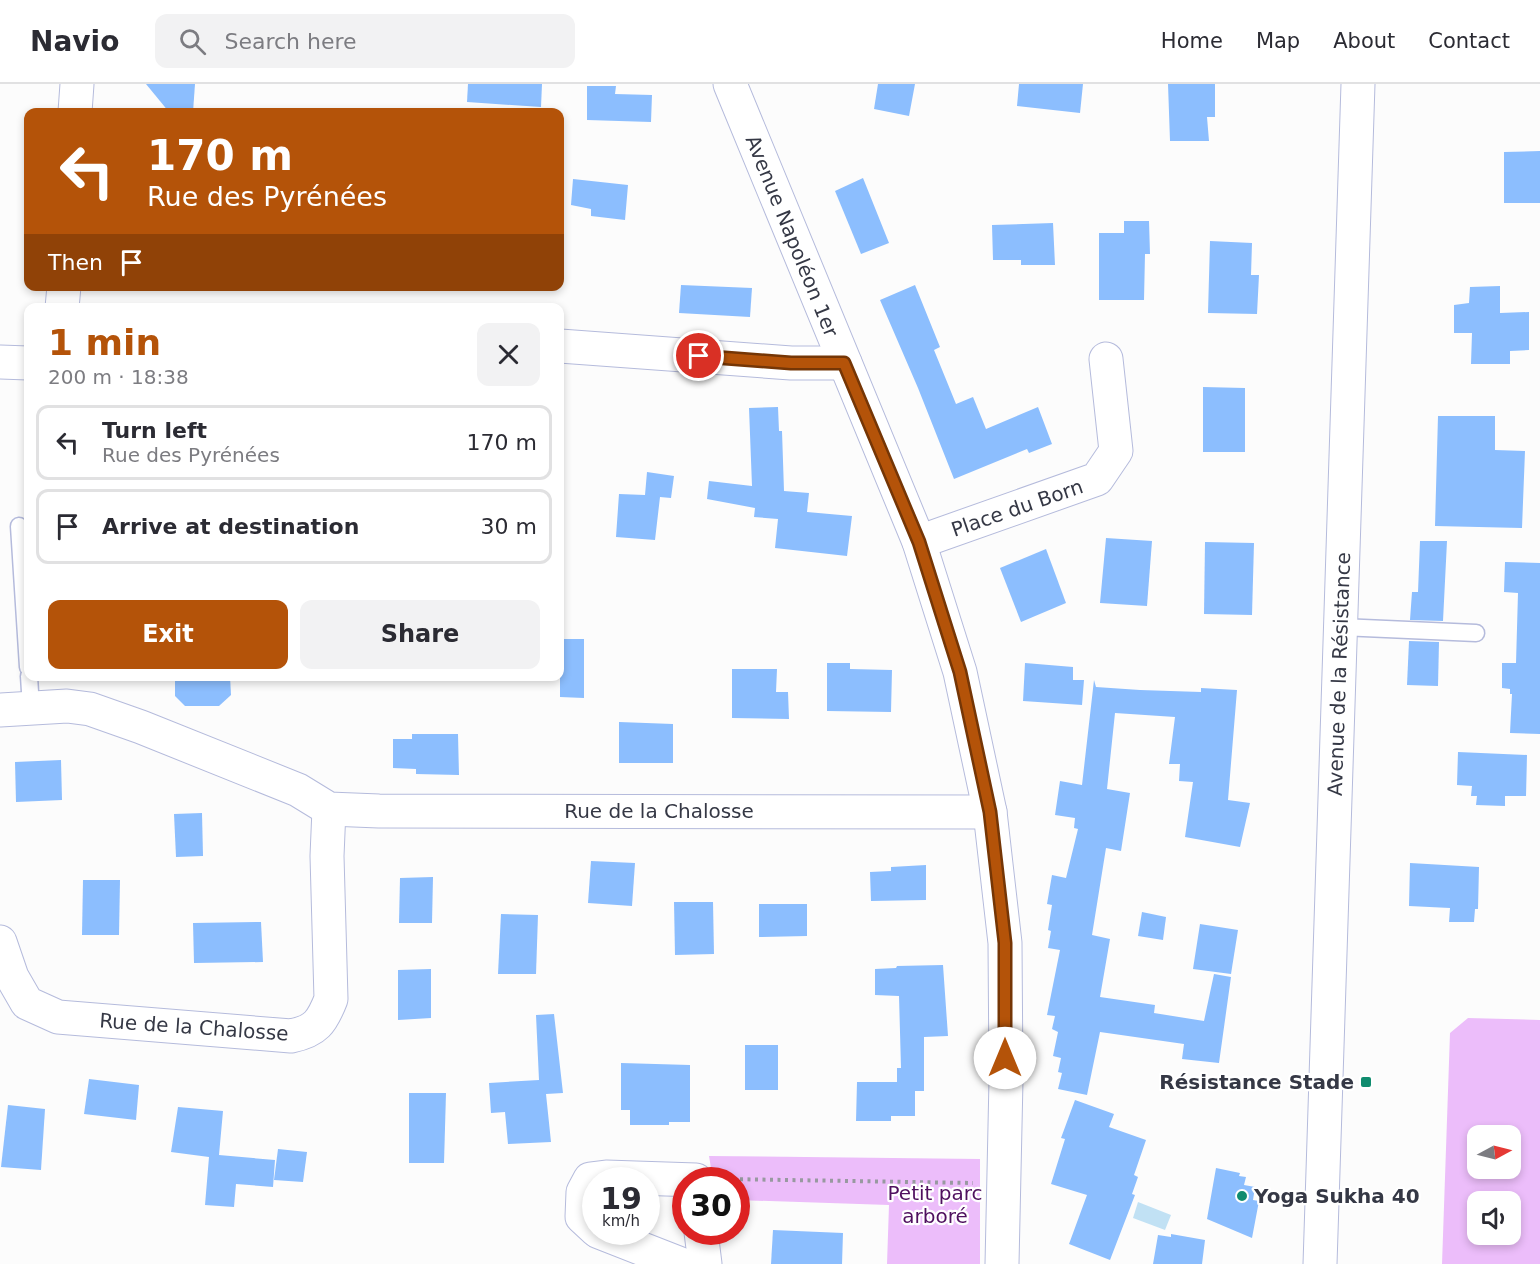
<!DOCTYPE html>
<html lang="en">
<head>
<meta charset="utf-8">
<style>
  body { margin:0; font-family:"DejaVu Sans",sans-serif; background:#f2f2f3; color:#2b2b33; height:100vh; display:flex; flex-direction:column; font-size:22px; white-space:nowrap }
  * { box-sizing:border-box; margin:0 }
  p { font-size:20px; color:#7c7c81 }
  .icon { flex:none; width:33px; height:33px; fill:none; stroke:currentColor; stroke-width:2; stroke-linecap:round; stroke-linejoin:round }
  .map { position:relative; flex:1; overflow:hidden }
  .sheet { position:absolute; left:24px; top:219px; width:540px; height:378px; display:flex; flex-direction:column; background:#fff; border-radius:12px; box-shadow:0 3px 9px #0003 }
  .sheet>* { flex:none }
  .banner { position:absolute; left:24px; top:24px; width:540px; height:183px; border-radius:12px; box-shadow:0 3px 9px #0003; background:#b45309; color:#fff; overflow:hidden }
  .needle { width:39px; rotate:83deg }
  .controls { position:absolute; left:1467px; top:1041px; display:grid; gap:12px }
  .controls a { display:grid; place-items:center; width:54px; height:54px; border-radius:12px; background:#fff; box-shadow:0 3px 9px #0003; font-size:30px }
  .speed { position:absolute; left:582px; top:1083px; display:flex; gap:12px; font-size:30px; font-weight:700; text-align:center }
  .speed>* { display:grid; place-content:center; width:78px; height:78px; border-radius:50%; background:#fff; box-shadow:0 3px 9px #0003; line-height:1 }
  .speed small { font-size:15px; font-weight:400 }
  .speed .limit { border:9px solid #d22; background:#fff; color:#111 }
  .pin { position:absolute; display:grid; place-items:center; width:51px; height:51px; color:#fff; margin:-26px; border:3px solid #fff; border-radius:50%; box-shadow:0 2px 6px #0007 }
  .me { position:absolute; width:66px; margin:-33px; rotate:0deg; stroke-linejoin:round; filter:drop-shadow(0 0 4px #0008) }
  .turn { display:flex; align-items:center; gap:21px; height:126px; padding:0 24px; font-size:27px }
  .turn .icon { width:78px; height:78px; stroke-width:2.5 }
  .turn b { display:block; font-size:42px; line-height:51px }
  .then { display:flex; align-items:center; height:57px; padding:0 24px; background:#0003; gap:12px; font-size:22px }
  .round { display:grid; place-items:center; flex:none; width:63px; height:63px; border-radius:12px; background:#f2f2f3 }
  .headline { display:flex; align-items:center; justify-content:space-between; height:102px; padding:0 24px }
  h1 { font-size:36px; font-weight:700; line-height:45px; color:#b45309 }
  .button { display:flex; gap:12px; margin-top:auto; padding:12px 24px }
  .button a { flex:1; height:69px; border-radius:12px; background:#b45309; color:#fff; font-size:24px; font-weight:700; line-height:69px; text-align:center }
  .button a+a { background:#f2f2f3; color:#2b2b33 }
  ul { padding:0; list-style:none }
  li { display:flex; align-items:center; gap:18px; height:75px; margin:0 12px 9px; padding:0 12px; border:3px solid #e1e1e2; border-radius:12px }
  li div { flex:1 }
  li b { display:block; font-size:22px }
  li em { font-style:normal }
  header { display:flex; align-items:center; gap:36px; box-sizing:border-box; height:84px; padding:0 30px; background:#fff; border-bottom:2px solid #e1e1e2 }
  header strong { font-size:28px }
  nav { display:flex; gap:33px; margin-inline-start:auto; font-size:21px }
  .search { width:420px; height:54px; background:#f2f2f3; display:flex; align-items:center; gap:15px; box-sizing:border-box; padding:0 21px; border-radius:12px; color:#7c7c81; font-size:22px }
  .map>svg:first-child { display:block }
</style>
</head>
<body>
<header>
<strong>Navio</strong>
<div class="search"><svg class="icon" aria-label="search" viewBox="0 0 24 24"><circle cx="10" cy="10" r="6"/><path d="M15 15l6 6"/></svg>Search here</div>
<nav><a>Home</a><a>Map</a><a>About</a><a>Contact</a></nav>
</header>
<div class="map">
<svg width="1540" height="1180" viewBox="0 0 1540 1180">
  <rect width="100%" height="100%" fill="#fcfcfc"/>
  <!-- green -->
  <g fill="#ecbdfa" fill-rule="evenodd">
    <path d="M1468,934l72,2v244h-98l8,-231zM1478,1052h32v32h-32zM1478,1118h32v32h-32z"/>
    <path d="M709,1072l271,3v105h-93l2,-59 -152,-5 -1,-20h-23z"/>
  </g>
  <!-- water -->
  <path fill="#c1e1f4" d="M1138,1118l33,13 -6,15 -32,-12z"/>
  <!-- building -->
  <g fill="#8cbefe">
    <path d="M146,0h49l-2,28h-24z"/>
    <path d="M468,0h74l-1,23 -74,-5z"/>
    <path d="M878,0h37l-6,32 -35,-7z"/>
    <path d="M1019,0h64l-3,29 -63,-7z"/>
    <path d="M1168,0h47v33h-8l2,24h-39z"/>
    <path d="M587,2h29l-1,8 37,1 -1,27 -64,-2z"/>
    <path d="M1540,67v52h-36v-51z"/>
    <path d="M863,94l26,65 -28,11 -26,-63z"/>
    <path d="M573,95l55,6 -3,35 -34,-4v-7l-20,-4z"/>
    <path d="M1124,137h25l1,33h-5l-1,46h-45v-67h25z"/>
    <path d="M1053,139l2,42h-34v-5h-28l-1,-35z"/>
    <path d="M1210,157l42,2 -1,32h8l-2,39 -49,-1z"/>
    <path d="M681,201l71,3 -2,29 -71,-4z"/>
    <path d="M915,201l25,62 -6,3 22,54 17,-7 13,32 52,-22 14,37 -23,9 -2,-4 -73,30 -36,-91 -38,-88z"/>
    <path d="M1500,202v27l29,-1v38l-19,1v13h-39l1,-31h-18v-28l15,-2 1,-16z"/>
    <path d="M1203,303l42,1v64h-42z"/>
    <path d="M778,323l1,24h3l2,60 25,2 -2,19 45,4 -5,40 -72,-8 3,-29 -24,-2 1,-9 -48,-9 2,-18 43,5 -3,-78z"/>
    <path d="M1438,332h57v34l30,1 -3,77 -87,-2z"/>
    <path d="M647,388l27,4 -3,22 -11,-1 -5,43 -39,-3 3,-43 26,1z"/>
    <path d="M1106,454l46,3 -5,65 -47,-3z"/>
    <path d="M1420,457h27l-4,80 -33,-1 2,-28h6z"/>
    <path d="M1205,458l49,1 -2,72 -48,-1z"/>
    <path d="M1046,465l20,54 -45,19 -21,-54z"/>
    <path d="M1505,478l35,1v171l-30,-1 2,-39h-2v-5l-8,-1v-25h14l2,-70 -14,-1z"/>
    <path d="M560,555h24v59l-24,-1z"/>
    <path d="M1409,557l30,1 -1,44 -31,-1z"/>
    <path d="M827,579h23v6l42,1 -1,42 -64,-1z"/>
    <path d="M1025,579l48,4v13h11l-2,25 -59,-4z"/>
    <path d="M732,585h45l-1,23h12l1,27 -57,-1z"/>
    <path d="M175,592h55l1,19 -12,11h-34l-10,-10z"/>
    <path d="M1094,596l2,7 44,3 61,2v-4l36,2 -9,110 22,3 -10,44 -55,-10 8,-55 -14,-1 1,-17h-11l6,-47 -60,-4 -8,76 23,4 -9,58 -15,-3 -14,87 18,4 -10,58 55,8 -1,8 50,8 10,-47 17,3 -12,86 -37,-4 2,-15 -84,-12 -13,63 -29,-6 4,-16 -4,-1 3,-14 -8,-2 5,-24 -6,-3 3,-13 -8,-1 13,-65 -12,-2 3,-17 -3,-1 4,-25 -5,-1 5,-29 14,3 12,-49 -4,-1 1,-10 -20,-3 5,-34 22,4z"/>
    <path d="M619,638l54,2v39h-54z"/>
    <path d="M412,650h46l1,41 -43,-1v-5l-23,-1v-29h19z"/>
    <path d="M1458,668l69,3 -1,41h-21v10l-29,-1 1,-9h-6l1,-10 -15,-1z"/>
    <path d="M61,676l1,40 -46,2 -1,-40z"/>
    <path d="M202,729l1,43 -27,1 -2,-43z"/>
    <path d="M591,777l44,2 -3,43 -44,-3z"/>
    <path d="M1410,779l69,4 -1,42h-3l-1,13h-25l1,-14 -41,-2z"/>
    <path d="M926,781v35l-55,1 -1,-29 21,-1v-4z"/>
    <path d="M433,793l-1,46h-33l1,-45z"/>
    <path d="M83,796h37l-1,55h-37z"/>
    <path d="M674,818h39l1,52 -39,1z"/>
    <path d="M759,820h48v32l-48,1z"/>
    <path d="M1142,828l24,5 -3,23 -25,-4z"/>
    <path d="M501,830l37,1 -2,59h-38z"/>
    <path d="M261,838l2,40 -69,1 -1,-40z"/>
    <path d="M1200,840l38,6 -7,44 -38,-5z"/>
    <path d="M943,881l5,71 -24,1v54h-9v25h-24v5h-35l1,-39h40v-14h4l-2,-72 -24,-1v-26l21,-1 1,-2z"/>
    <path d="M431,885v49l-33,2v-50z"/>
    <path d="M554,930l9,79 -17,1 5,48 -43,2 -3,-32 -14,1 -2,-30 50,-3 -3,-65z"/>
    <rect x="745" y="961" width="33" height="45"/>
    <path d="M621,979l69,2v57h-21v3h-39v-15h-9z"/>
    <path d="M89,995l50,6 -3,35 -52,-6z"/>
    <path d="M409,1009h37l-2,70h-35z"/>
    <path d="M1075,1016l39,14 -5,13 37,13 -12,35 4,2 -6,17 3,1 -25,65 -41,-16 18,-49 -36,-11 14,-45 -4,-1z"/>
    <path d="M8,1021l37,4 -4,61 -40,-3z"/>
    <path d="M178,1023l45,4 -4,44 56,5 -2,27 -37,-3 -2,23 -29,-2 4,-48 -38,-5z"/>
    <path d="M278,1065l29,3 -4,30 -29,-2z"/>
    <path d="M1216,1084l24,5 -1,3 7,1 -2,8 11,2 -2,13 6,1 -7,37 -45,-19z"/>
    <path d="M773,1146l70,3 -1,31h-71z"/>
    <path d="M1171,1150l34,6 -3,24h-49l5,-29 13,2z"/>
  </g>
  <g fill="none" stroke-linecap="round" stroke-linejoin="round">
    <!-- lane casing -->
    <g stroke="#b5bbdc" stroke-width="19">
      <g id="lane">
        <path d="M19,442l9,141"/>
        <path d="M1341,543l135,6"/>
        <path d="M29,592l2,32"/>
      </g>
    </g>
    <!-- street casing -->
    <g stroke="#b5bbdc" stroke-width="35">
      <g id="street">
        <path d="M730,0l189,458 41,130 30,140 15,131 1,137 -4,184"/>
        <path d="M75,28l2,-28"/>
        <path d="M62,224l2,-22"/>
        <path d="M560,262l231,17h54"/>
        <path d="M0,278l28,1"/>
        <path d="M919,458l178,-63 19,-28 -10,-92"/>
        <path d="M0,626l67,-4 23,3 51,18 157,63 31,19 50,2 611,1"/>
        <path d="M0,858l12,35 15,26 31,14 233,19c25,-5 31,-14 40,-37l-4,-143 2,-47"/>
        <path d="M596,1146l-14,-13 1,-25 7,-13 16,-2 90,3"/>
        <path d="M599,1148l82,32"/>
        <path d="M701,1148l4,32"/>
      </g>
    </g>
    <!-- secondary casing -->
    <g stroke="#b5bbdc" stroke-width="35">
      <path id="secondary" d="M1320,1180l38,-1180"/>
    </g>
    <!-- path -->
    <path stroke="#9899a0" stroke-width="4" stroke-dasharray="3 4.5" stroke-linecap="butt" d="M725,1095l248,4"/>
    <!-- lane -->
    <use href="#lane" stroke="#fff" stroke-width="16"/>
    <!-- street -->
    <use href="#street" stroke="#fff" stroke-width="33"/>
    <!-- secondary -->
    <use href="#secondary" stroke="#fff" stroke-width="33"/>
  </g>
  <g fill="none" stroke-linecap="round" stroke-linejoin="round">
    <!-- route casing -->
    <g stroke="#753606" stroke-width="15">
      <path id="route" d="M699,272l92,7h53l75,179 41,130 30,140 15,131v115"/>
    </g>
    <!-- route -->
    <use href="#route" stroke="#b45309" stroke-width="10"/>
  </g>
  <!-- markers -->
  <g fill="#108c6f" stroke="#fff" stroke-width="2">
    <rect x="1360" y="992" width="12" height="12" rx="3"/>
    <circle cx="1242" cy="1112" r="6"/>
  </g>
  <g text-anchor="middle" dominant-baseline="central" stroke-width="4.5" stroke-linejoin="round" paint-order="stroke">
    <!-- street labels -->
    <g font-size="20" fill="#353845" stroke="#fff">
      <text transform="translate(792 152) rotate(68)">Avenue Napoléon 1er</text>
      <text transform="translate(1017 424) rotate(-19)">Place du Born</text>
      <text transform="translate(1339 590) rotate(-88)">Avenue de la Résistance</text>
      <text x="659" y="727">Rue de la Chalosse</text>
      <text transform="translate(194 943) rotate(4)">Rue de la Chalosse</text>
    </g>
    <!-- poi labels -->
    <g font-size="20" font-weight="bold" fill="#353845" stroke="#fff" text-anchor="end">
      <text x="1354" y="998">Résistance Stade</text>
      <text x="1254" y="1112" text-anchor="start">Yoga Sukha 40</text>
    </g>
    <!-- park labels -->
    <g font-size="20" fill="#4f105f" stroke="#fff">
      <text x="935" y="1109">Petit parc<tspan x="935" dy="23">arboré</tspan></text>
    </g>
  </g>
</svg>
<div class="controls">
<a><svg class="needle" viewBox="-14 -14 28 28"><path d="M0-13l5 13h-10z" fill="#e53935"/><path d="M0 13l5-13h-10z" fill="#7c7c81"/></svg></a>
<a><svg class="icon" aria-label="sound" viewBox="0 0 24 24"><path d="M4 9h4l5-4v14l-5-4H4zM17 9q2 3 0 6"/></svg></a>
</div>
<div class="speed"><div>19<small>km/h</small></div><div class="limit">30</div></div>
<div class="pin" style="left:699px;top:272px;background:#d93025"><svg class="icon" aria-label="arrive" viewBox="0 0 24 24"><path d="M6 21V4h12l-3 4 3 4H6"/></svg></div>
<svg class="me" style="left:1005px;top:974px" viewBox="-20 -20 40 40"><circle r="19" fill="#fff"/><path d="M0-13L10 11 0 6-10 11z" fill="#b45309"/></svg>
<div class="banner">
<div class="turn"><svg class="icon" aria-label="left" viewBox="0 0 24 24"><path d="M17 20v-9H6M10 6l-5 5 5 5"/></svg><div><b>170 m</b>Rue des Pyrénées</div></div>
<div class="then">Then<svg class="icon" aria-label="arrive" viewBox="0 0 24 24"><path d="M6 21V4h12l-3 4 3 4H6"/></svg></div>
</div>
<section class="sheet">
<div class="headline"><div><h1>1 min</h1><p>200 m · 18:38</p></div><a class="round"><svg class="icon" aria-label="close" viewBox="0 0 24 24"><path d="M6 6l12 12M18 6L6 18"/></svg></a></div>
<ul>
<li><svg class="icon" aria-label="left" viewBox="0 0 24 24"><path d="M17 20v-9H6M10 6l-5 5 5 5"/></svg><div><b>Turn left</b><p>Rue des Pyrénées</p></div><em>170 m</em></li>
<li><svg class="icon" aria-label="arrive" viewBox="0 0 24 24"><path d="M6 21V4h12l-3 4 3 4H6"/></svg><div><b>Arrive at destination</b></div><em>30 m</em></li>
</ul>
<div class="button"><a>Exit</a><a>Share</a></div>
</section>
</div>
</body>
</html>
